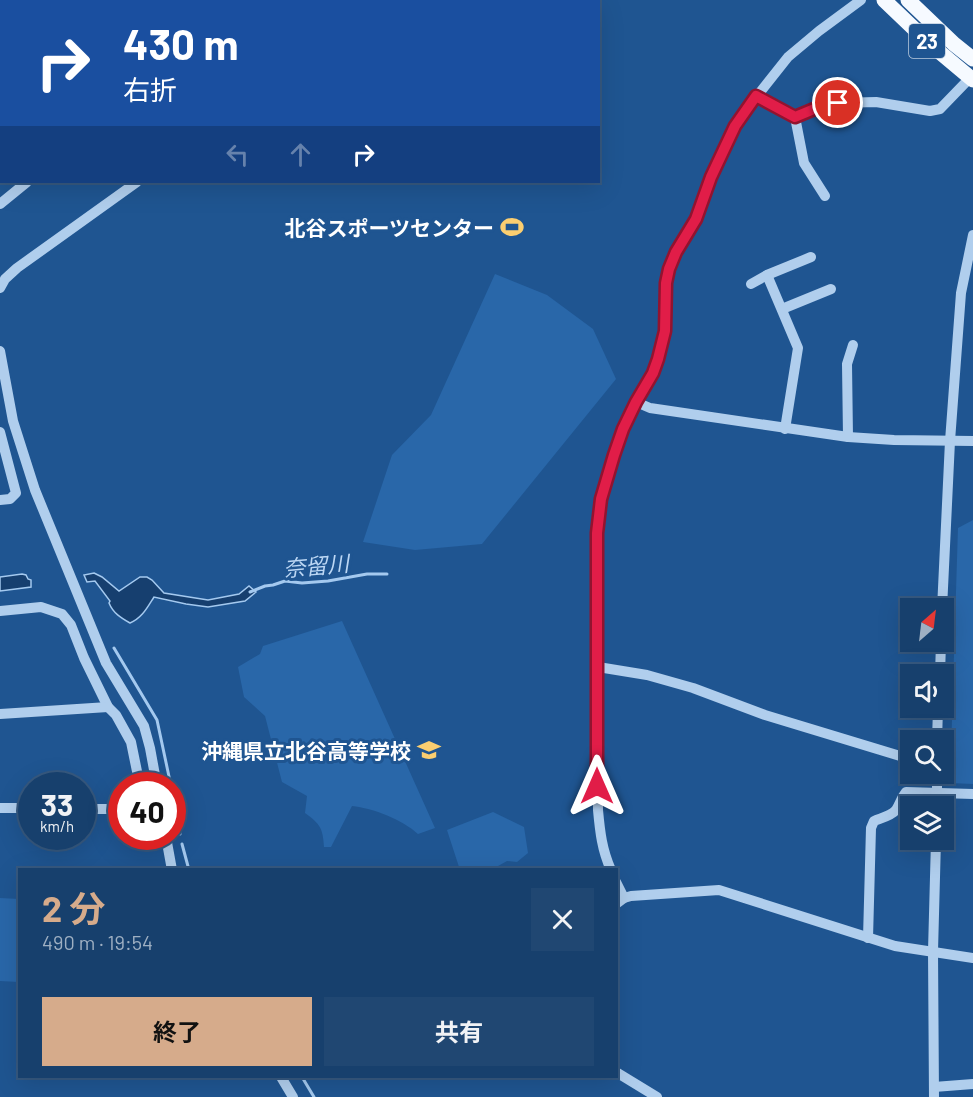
<!DOCTYPE html>
<html lang="ja">
<head>
<meta charset="utf-8">
<style>
  body { margin:0; font-family:Barlow,"Noto Sans JP",sans-serif; background:#204772; color:#f1f3f6; height:100vh; display:flex; flex-direction:column; font-size:22px; white-space:nowrap }
  * { box-sizing:border-box; margin:0 }
  p { font-size:20px; color:#9eafc2 }
  .icon { flex:none; width:33px; height:33px; fill:none; stroke:currentColor; stroke-width:2; stroke-linecap:round; stroke-linejoin:round }
  .map { position:relative; flex:1; overflow:hidden }
  .panel { position:absolute; left:18px; top:868px; width:600px; height:210px; display:flex; flex-direction:column; background:#17406d; border-radius:0px; box-shadow:0 6px 24px #0002,0 0 0 2px #365980 }
  .panel>* { flex:none }
  .guide { position:absolute; left:0px; top:0px; width:600px; height:183px; box-shadow:0 6px 24px #0002,0 0 0 2px #365980; background:#1a4fa0; color:#fff; overflow:hidden }
  .needle { width:39px; rotate:28deg }
  .fabs { position:absolute; left:900px; top:598px; display:grid; gap:12px }
  .fabs a { display:grid; place-items:center; width:54px; height:54px; border-radius:0px; background:#17406d; box-shadow:0 6px 24px #0002,0 0 0 2px #365980; font-size:30px }
  .speed { position:absolute; left:18px; top:772px; display:flex; gap:12px; font-size:30px; font-weight:700; text-align:center }
  .speed>* { display:grid; place-content:center; width:78px; height:78px; border-radius:50%; background:#17406d; box-shadow:0 6px 24px #0002,0 0 0 2px #365980; line-height:1 }
  .speed small { font-size:15px; font-weight:400 }
  .speed .limit { border:9px solid #d22; background:#fff; color:#111 }
  .pin { position:absolute; display:grid; place-items:center; width:51px; height:51px; color:#fff; margin:-26px; border:3px solid #fff; border-radius:50%; box-shadow:0 2px 6px #0007 }
  .me { position:absolute; width:66px; margin:-33px; rotate:0deg; stroke-linejoin:round; filter:drop-shadow(0 0 4px #0008) }
  .turn { display:flex; align-items:center; gap:21px; height:126px; padding:0 24px; font-size:27px }
  .turn .icon { width:78px; height:78px; stroke-width:2.5 }
  .turn b { display:block; font-size:42px; line-height:51px }
  .lanes { display:flex; align-items:center; height:57px; padding:0 24px; background:#0003; justify-content:center; gap:30px; direction:ltr }
  .lanes .off { opacity:.35 }
  .round { display:grid; place-items:center; flex:none; width:63px; height:63px; border-radius:0px; background:#204772 }
  .head { display:flex; align-items:center; justify-content:space-between; height:102px; padding:0 24px }
  h1 { font-size:36px; font-weight:700; line-height:45px; color:#d6ab8b }
  .cta { display:flex; gap:12px; margin-top:auto; padding:12px 24px }
  .cta a { flex:1; height:69px; border-radius:0px; background:#d6ab8b; color:#111; font-size:24px; font-weight:700; line-height:69px; text-align:center }
  .cta a+a { background:#204772; color:#f1f3f6 }
  .map>svg:first-child { display:block }
</style>
</head>
<body>
<div class="map">
<svg width="973" height="1097" viewBox="0 0 973 1097">
  <rect width="100%" height="100%" fill="#1f5591"/>
  <!-- green -->
  <g fill="#2967a9">
    <path d="M495,274l52,21 46,34 23,50 -134,165 -67,6 -52,-8 29,-87 39,-40z"/>
    <path d="M973,520v264l-23,-1 8,-255z"/>
    <path d="M342,621l93,207 -17,6c-15,-14 -45,-26 -66,-28l-21,41h-7c-1,-19 -4,-23 -19,-34l2,-17 -25,-14 -17,-66 -21,-19 -6,-30 22,-13 3,-8z"/>
    <path d="M493,812l31,15 4,26 -11,9 -10,-1 -16,9h-31l-13,-40z"/>
    <path d="M0,898l19,1v83l-19,-1z"/>
  </g>
  <!-- water -->
  <g fill="#163f6f" stroke="#a4c9ef" stroke-width="1.5">
    <path d="M94,573l8,4 17,14 21,-14h7l5,3 12,13 44,7 31,-6 10,-8 7,6 -11,9 -37,6 -22,-3 -32,-7c-7,11 -12,21 -24,26 -9,-5 -17,-10 -21,-20l1,-2 -15,-20 -8,1 -3,-7z"/>
    <path d="M22,574l4,1 2,4 3,1v7l-31,4v-14z"/>
  </g>
  <g fill="none" stroke-linecap="round" stroke-linejoin="round">
    <!-- stream -->
    <g stroke="#a4c9ef" stroke-width="3">
      <path d="M533,0l4,1"/>
      <path d="M250,592l15,-6 8,-1 12,-4 17,2 26,-2 39,-7h20"/>
      <path d="M114,648l43,72 14,66"/>
      <path d="M172,795l8,39"/>
      <path d="M182,844l7,26"/>
      <path d="M302,1077l12,20"/>
    </g>
    <!-- minor -->
    <g stroke="#b0ceed" stroke-width="10">
      <path d="M22,0l1,2"/>
      <path d="M192,0l1,2"/>
      <path d="M0,66l2,1"/>
      <path d="M756,96l39,21 9,46 21,33"/>
      <path d="M795,117l23,-10 20,-4 38,-1 54,9 10,-2 30,-31"/>
      <path d="M0,119l2,-1"/>
      <path d="M0,204l27,-22"/>
      <path d="M767,275l31,73 -13,81"/>
      <path d="M751,284l16,-9 44,-18"/>
      <path d="M0,288l5,-9 12,-11 120,-86"/>
      <path d="M782,309l49,-20"/>
      <path d="M0,351l13,70 22,69 71,173 38,63 6,22 7,38"/>
      <path d="M636,402l14,6 198,29 46,3 79,1"/>
      <path d="M0,432l16,61 -6,6 -10,1"/>
      <path d="M848,437l-1,-73 6,-19"/>
      <path d="M942,609l8,-168 11,-148 12,-58"/>
      <path d="M0,611l41,-4 21,7 9,11 13,33 24,49 8,8 15,27 9,44"/>
      <path d="M598,667l49,8 46,13 72,27 145,44"/>
      <path d="M940,675l1,-33"/>
      <path d="M0,714l108,-7"/>
      <path d="M937,741l1,-33"/>
      <path d="M937,807v-33"/>
      <path d="M0,808h32"/>
      <path d="M82,809h40"/>
      <path d="M166,837l6,33"/>
      <path d="M611,870c-9,-20 -11,-38 -13,-60l-1,-248 2,-52 10,-37 11,-35 16,-36 17,-29 10,-28 2,-14 1,-48 3,-14 7,-17 20,-33 15,-42 11,-25 13,-26 11,-16 42,-53 31,-26 42,-31"/>
      <path d="M616,882l8,16"/>
      <path d="M616,904l8,-6 7,-2 88,-6 176,56 78,12"/>
      <path d="M868,938l3,-110 3,-7c7,-3 17,-5 22,-11 4,-6 5,-12 10,-18l67,2"/>
      <path d="M616,1072l41,25"/>
      <path d="M281,1077l12,20"/>
      <path d="M934,1087l39,-3"/>
      <path d="M934,1097l-1,-146 3,-111"/>
    </g>
    <!-- major -->
    <g stroke="#f6faff" stroke-width="15">
      <path d="M884,0l46,44 43,36"/>
      <path d="M908,0l46,44 19,15"/>
    </g>
  </g>
  <g fill="none" stroke-linecap="round" stroke-linejoin="round">
    <!-- route casing -->
    <g stroke="#92132f" stroke-width="15">
      <path id="route" d="M597,786v-253l4,-34 13,-44 9,-26 13,-27 17,-29 5,-14 7,-28 1,-48 3,-14 7,-17 20,-33 15,-42 24,-51 21,-30 39,21 24,-10 19,-4"/>
    </g>
    <!-- route -->
    <use href="#route" stroke="#e11d48" stroke-width="10"/>
  </g>
  <!-- icons -->
  <defs>
    <g id="stadium-bare" transform="scale(1.8)"><path d="M0-5a6.5 5 0 1 0 0 10a6.5 5 0 1 0 0-10ZM-3.5-1.8h7v3.6h-7Z" fill="#fbce70" stroke="#1f5591" stroke-width="2.5" paint-order="stroke"/></g>
    <g id="school-bare" transform="scale(1.8)"><path d="M0-5L7-2L0 1L-7-2ZM-4 1L0 2.5L4 1V4Q0 6-4 4Z" fill="#fbce70" stroke="#1f5591" stroke-width="2.5" paint-order="stroke"/></g>
  </defs>
  <g fill-rule="evenodd">
    <use href="#stadium-bare" x="512" y="227"/>
    <use href="#school-bare" x="429" y="750"/>
  </g>
  <g text-anchor="middle" dominant-baseline="central" stroke-width="6" stroke-linejoin="round" paint-order="stroke">
    <!-- shield labels -->
    <rect fill="#1f5591" stroke="#bcccde" stroke-width="1.5" x="909" y="24" width="36" height="34" rx="4.5"/>
    <g font-size="20" font-weight="bold" fill="#fff">
      <text x="927" y="41">23</text>
    </g>
    <!-- poi labels -->
    <g font-size="21" font-weight="bold" fill="#fff" stroke="#1f5591" text-anchor="end">
      <text x="494" y="227">北谷スポーツセンター</text>
      <text x="411" y="750">沖縄県立北谷高等学校</text>
    </g>
    <!-- water labels -->
    <g font-size="22" font-style="italic" fill="#bcd7f4" stroke="#1f5591">
      <text transform="translate(316 565) rotate(-5)">奈留川</text>
    </g>
  </g>
</svg>
<div class="fabs">
<a><svg class="needle" viewBox="-14 -14 28 28"><path d="M0-13l5 13h-10z" fill="#e53935"/><path d="M0 13l5-13h-10z" fill="#9eafc2"/></svg></a>
<a><svg class="icon" aria-label="sound" viewBox="0 0 24 24"><path d="M4 9h4l5-4v14l-5-4H4zM17 9q2 3 0 6"/></svg></a>
<a><svg class="icon" aria-label="search" viewBox="0 0 24 24"><circle cx="10" cy="10" r="6"/><path d="M15 15l6 6"/></svg></a>
<a><svg class="icon" aria-label="layers" viewBox="0 0 24 24"><path d="M12 4l9 5-9 5-9-5zM3 14l9 5 9-5"/></svg></a>
</div>
<div class="speed"><div>33<small>km/h</small></div><div class="limit">40</div></div>
<div class="pin" style="left:838px;top:103px;background:#d93025"><svg class="icon" aria-label="arrive" viewBox="0 0 24 24"><path d="M6 21V4h12l-3 4 3 4H6"/></svg></div>
<svg class="me" style="left:597px;top:786px" viewBox="-20 -20 40 40"><path d="M0-17L14 15 0 8-14 15z" fill="#e11d48" stroke="#fff" stroke-width="4"/></svg>
<div class="guide">
<div class="turn"><svg class="icon" aria-label="right" viewBox="0 0 24 24"><path d="M7 20v-9h11M14 6l5 5-5 5"/></svg><div><b>430 m</b>右折</div></div>
<div class="lanes"><svg class="icon off" aria-label="left" viewBox="0 0 24 24"><path d="M17 20v-9H6M10 6l-5 5 5 5"/></svg><svg class="icon off" aria-label="ahead" viewBox="0 0 24 24"><path d="M12 20V5M6 11l6-6 6 6"/></svg><svg class="icon" aria-label="right" viewBox="0 0 24 24"><path d="M7 20v-9h11M14 6l5 5-5 5"/></svg></div>
</div>
<section class="panel">
<div class="head"><div><h1>2 分</h1><p>490 m · 19:54</p></div><a class="round"><svg class="icon" aria-label="close" viewBox="0 0 24 24"><path d="M6 6l12 12M18 6L6 18"/></svg></a></div>
<div class="cta"><a>終了</a><a>共有</a></div>
</section>
</div>
</body>
</html>
